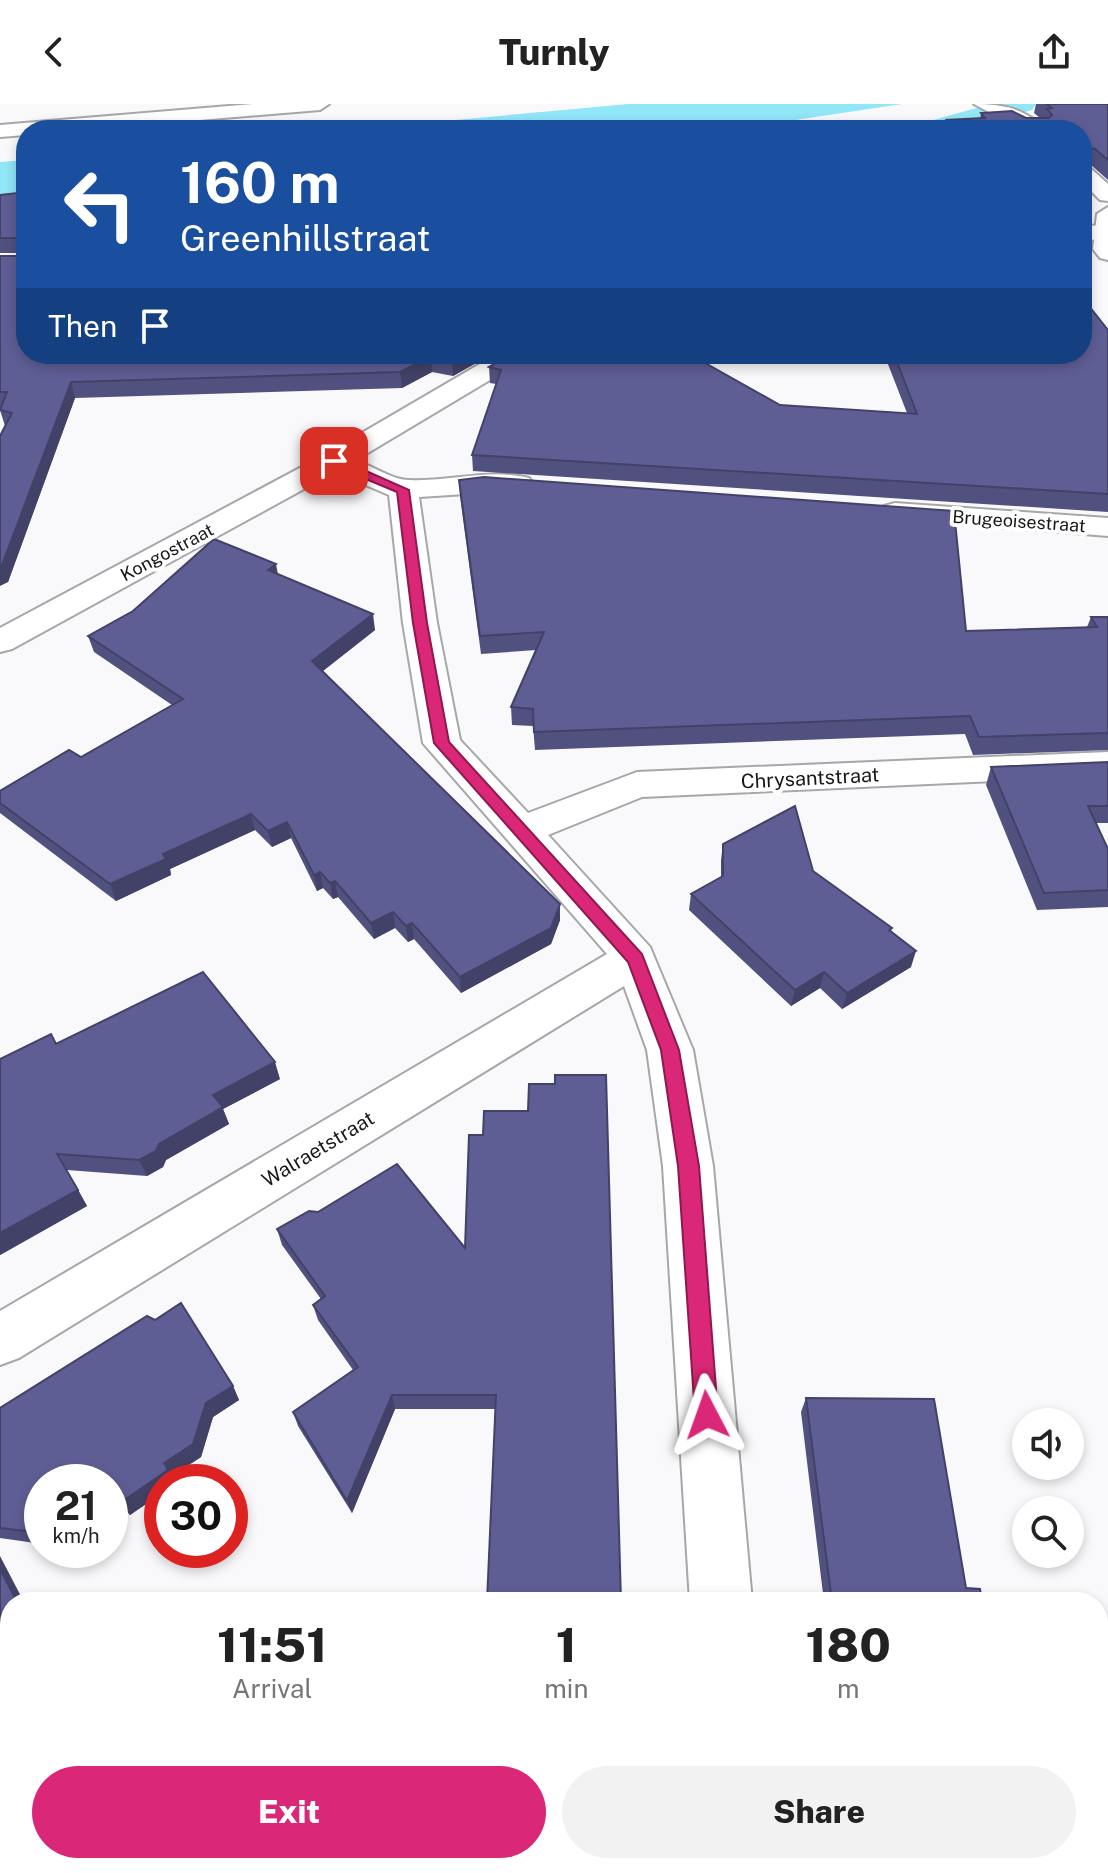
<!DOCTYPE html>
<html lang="en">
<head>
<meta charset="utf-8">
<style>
  body { margin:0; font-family:"Public Sans",sans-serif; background:#f2f2f2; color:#222; height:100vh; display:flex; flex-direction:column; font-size:30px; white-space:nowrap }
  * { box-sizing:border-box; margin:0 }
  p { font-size:26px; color:#767676 }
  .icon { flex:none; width:44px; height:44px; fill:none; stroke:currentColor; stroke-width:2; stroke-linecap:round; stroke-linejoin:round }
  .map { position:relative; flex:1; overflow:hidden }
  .details { position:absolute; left:0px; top:1488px; width:1108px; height:282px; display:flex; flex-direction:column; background:#fff; border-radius:32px 32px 0 0; box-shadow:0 4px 12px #0003 }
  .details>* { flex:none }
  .banner { position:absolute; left:16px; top:16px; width:1076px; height:244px; border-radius:32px; box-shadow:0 4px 12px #0003; background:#1a4fa0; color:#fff; overflow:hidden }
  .buttons { position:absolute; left:1012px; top:1304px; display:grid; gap:16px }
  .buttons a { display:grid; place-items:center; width:72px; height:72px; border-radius:50%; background:#fff; box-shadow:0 4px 12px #0003; font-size:40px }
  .speed { position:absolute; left:24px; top:1360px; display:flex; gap:16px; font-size:40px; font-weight:700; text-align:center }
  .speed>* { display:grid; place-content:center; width:104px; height:104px; border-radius:50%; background:#fff; box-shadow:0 4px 12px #0003; line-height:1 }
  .speed small { font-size:20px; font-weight:400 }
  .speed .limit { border:12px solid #d22; background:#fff; color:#111 }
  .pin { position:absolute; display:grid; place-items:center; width:68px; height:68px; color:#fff; margin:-34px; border-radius:16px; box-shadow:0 4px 12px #0006 }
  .me { position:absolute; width:88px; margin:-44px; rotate:356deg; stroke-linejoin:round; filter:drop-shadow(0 0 6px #0008) }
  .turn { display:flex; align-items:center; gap:28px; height:168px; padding:0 32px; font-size:36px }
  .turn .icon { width:104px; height:104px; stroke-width:2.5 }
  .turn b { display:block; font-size:56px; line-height:68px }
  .then { display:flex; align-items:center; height:76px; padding:0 32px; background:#0003; gap:16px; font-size:30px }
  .eta { display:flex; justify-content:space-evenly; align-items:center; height:136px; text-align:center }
  .eta b { font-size:48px; font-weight:800; line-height:56px }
  .cta { display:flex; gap:16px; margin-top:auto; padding:16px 32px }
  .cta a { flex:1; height:92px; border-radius:48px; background:#db2777; color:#fff; font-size:32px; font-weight:800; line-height:92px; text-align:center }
  .cta a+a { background:#f2f2f2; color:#222 }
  header { display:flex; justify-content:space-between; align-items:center; height:104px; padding:0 32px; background:#fff; font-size:36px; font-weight:800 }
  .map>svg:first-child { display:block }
</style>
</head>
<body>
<header><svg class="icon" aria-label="back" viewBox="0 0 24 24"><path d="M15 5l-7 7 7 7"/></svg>Turnly<svg class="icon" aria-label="share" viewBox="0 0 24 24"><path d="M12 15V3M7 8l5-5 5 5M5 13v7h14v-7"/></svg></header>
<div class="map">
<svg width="1108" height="1769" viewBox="0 0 1108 1769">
  <rect width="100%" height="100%" fill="#f9f9fb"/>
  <!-- water -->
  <g fill="#91e6f8">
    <path d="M629,0h273l-174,26h-382z"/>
    <path d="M26,56v37l-26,3v-38z"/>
  </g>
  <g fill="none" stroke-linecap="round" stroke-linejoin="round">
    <!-- canal -->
    <path fill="#91e6f8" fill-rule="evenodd" d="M991,0h45l-4,6 -72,20h-45l4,-6z"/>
    <!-- minor casing -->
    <g stroke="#a7a7a9" stroke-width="4">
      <g id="minor">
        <path d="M253,0h76l-9,6 -239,20h-55v5l-26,2v-12z"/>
        <path d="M974,0c26,0 53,4 71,26h-23z"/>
        <path d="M1082,61l7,2 19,17v17l-8,-1 -18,-18z"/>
        <path d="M1108,103v53l-8,-2 -7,-9 4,-35z"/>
        <path d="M497,250h32l-4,5 -169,101c16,6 37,20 53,20 41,2 80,-12 120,-2l5,6 -5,6 -110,7 18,126 23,117 68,73 109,-41 471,-20v24l-466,21 -94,38 102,112 43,103 20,116 39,436h-62l-27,-436 -16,-116 -23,-64 -605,372 -19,7v-54l607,-357 -184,-211 -20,-120 -14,-128 -54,-23 -323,177 -12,3v-24l324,-173z"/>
        <path d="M895,399l213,15v18l-224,-18 -4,-6 4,-6z"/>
        <path d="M706,1760h68l2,9h-70z"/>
      </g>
    </g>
    <!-- primary casing -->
    <g stroke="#a7a7a9" stroke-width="4">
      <path id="primary" d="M1108,121v14l-26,1v-14z"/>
    </g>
    <!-- minor -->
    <use href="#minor" fill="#fff" fill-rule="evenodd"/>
    <!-- primary -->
    <use href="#primary" fill="#fff" fill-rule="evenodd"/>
  </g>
  <!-- wall -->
  <g fill="#515180">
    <path d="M1036,0h72v76l-17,-15 -6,-1 1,5 -4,14v-53h-155l1,-5h18l1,-5 33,-1 1,-6 45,5h14l-6,-5z"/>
    <path d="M0,91l492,159 -39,22 -21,-4 -30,16 -327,10 -67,184 -3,-156 -5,-16v-154h24v-3h-24z"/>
    <path d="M1108,226v182l-635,-41 -1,-16 24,-71 -6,-1 -1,-16 291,38 127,8 -23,-59h198z"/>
    <path d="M459,376l507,151 121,-4 4,-10h17v133l-135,5 -8,-21 -430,16 -2,-24 -21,-1 -1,-18 25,-57 -55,4 -21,-158z"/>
    <path d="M278,471l97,55 -52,41 237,233v16l-9,24 -90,49 -47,-54 -6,3 -13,-14 -21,11 -36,-42 -5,2 -10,-11 -6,3 -26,-53 -19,9 -17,-17 -85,39 1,6 -55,26 -116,-88v-22l81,-34 91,-52 -78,-53 -6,-16z"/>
    <path d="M1108,658v61h-12l12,26v58l-71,3 -51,-125 5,-18z"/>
    <path d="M723,740l90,27 79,57 -1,4 20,35 -69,42 -22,-21 -29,18 -102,-96 2,-16 30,-16v-18z"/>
    <path d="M56,940l224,35 -57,30 6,15 -63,36 -3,7 -16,9 -80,-6 20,36 -87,49v-196z"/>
    <path d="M606,971l-111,334h-100l-43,104 -54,-87 -5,-14 60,-42 -35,-50 -5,-15 8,-6 -39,-54 -5,-16 188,19 18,-113 45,-24 27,-27z"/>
    <path d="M233,1282l6,14 -26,17 -12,40 -29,19 4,6h-14v11l-32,22 -5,-6 -15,10v-37h-68v62l-42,-6v-130z"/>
    <path d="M806,1294l160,190 16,14h-158l-23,-190z"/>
  </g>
  <!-- shaded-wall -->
  <g fill="#424268">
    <path d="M463,250h29l-39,22 -1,-16z"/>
    <path d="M431,252l1,16 -30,16 -2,-16z"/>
    <path d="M71,278l4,16 -67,184 -8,4v-20z"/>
    <path d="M276,460l3,16 -11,-10z"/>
    <path d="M373,510l2,16 -60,47 -3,-16z"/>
    <path d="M251,710l4,16 -85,39 1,6 -55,26 -6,-17 53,-30z"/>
    <path d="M287,718l4,16 -19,9 -4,-16z"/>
    <path d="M320,768l3,16 -6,3 -3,-16z"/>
    <path d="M335,777l3,16 -5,2 -3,-16z"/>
    <path d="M560,800v16l-9,24 -90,49 -1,-16z"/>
    <path d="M393,808l2,16 -21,11 -3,-16z"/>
    <path d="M412,819l2,16 -6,3 -2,-16z"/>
    <path d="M916,847l-5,16 -69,42 5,-16z"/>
    <path d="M824,868l-4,16 -29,18 4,-16z"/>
    <path d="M275,958l5,17 -57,30 6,15 -63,36 -3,7 -16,9 -8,-16 74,-65z"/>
    <path d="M78,1086l9,16 -87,49v-22z"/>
    <path d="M233,1282l6,14 -26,17 -12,40 -29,19 4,6h-14v11l-32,22 -5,-6 -15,10v-19l54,-37 42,-60z"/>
    <path d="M392,1291l3,14 -43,104 -5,-12z"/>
    <path d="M0,1452l24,46h-7l-17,-33z"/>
    <path d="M10,1508v20l-10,7v-19z"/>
    <path d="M134,1760h4l4,9h-4z"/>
  </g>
  <!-- building -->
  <g fill="#5e5e95" stroke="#424268" stroke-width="2">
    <path d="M1046,0h62v56l-13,-11 -10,-2 1,22 -4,1v-40h-151l-3,-5h24l-5,-5 38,-2 -4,-5 31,-2 14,7h23l3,-3 -5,-6 5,-1z"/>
    <path d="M26,88v162h437l-11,6 -21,-4 -31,16 -329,10 -69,183 -2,1v-130l12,-23 -12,-3 7,-18h-7v-136h24v-18h-24v-43z"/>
    <path d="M1082,193l26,33v164l-636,-39 29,-85 -12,-3 23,-13h177l91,51 137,9 -23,-60h188z"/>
    <path d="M484,373l470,34 12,120 131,-4 -6,-10h17v116l-129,4 -9,-21 -436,16 -1,-23 -22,-2 33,-75 -64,4 -21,-156z"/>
    <path d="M214,435l62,25 -8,6 105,44 -61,47 248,243 -9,24 -91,49 -48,-54 -6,3 -13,-14 -22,11 -36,-42 -5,2 -10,-11 -6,3 -27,-53 -19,9 -17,-17 -88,40 3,5 -56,25 -110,-81v-12l69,-41 12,7 102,-58 -95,-63 45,-25z"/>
    <path d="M1108,658v44h-20l20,43v41l-64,3 -53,-126z"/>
    <path d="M795,702l18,65 79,57 -3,2 27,21 -69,42 -23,-21 -29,18 -104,-96 32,-18v-32z"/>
    <path d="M203,868l72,90 -62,33 10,12 -64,37 -3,7 -17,9 -82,-6 21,36 -78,43v-174l51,-25 5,10z"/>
    <path d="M555,971h51l15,527h-134l9,-207h-104l-45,106 -54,-89 65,-45 -45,-62 12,-9 -48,-67 32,-18 9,1 79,-48 68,84 4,-113h14l1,-24h44l1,-27h26z"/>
    <path d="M181,1199l52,83 -27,17 -13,41 -29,19 4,7 -48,33 -4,-7 -6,4v-18h-68v51l-42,-5v-120l147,-92 8,4z"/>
    <path d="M806,1294l128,1 32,189 14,1 2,13h-150z"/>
    <path d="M0,1465l17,33h-7v10l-10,8z"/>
    <path d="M85,1760h49l4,9h-64z"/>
    <path d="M433,1760h103l1,9h-123v-5z"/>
  </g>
  <!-- route -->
  <path fill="#db2777" stroke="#8e194d" stroke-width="2" d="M330,355h9l70,31 18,133 22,119 193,212 37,96 20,116 19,249 -3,8 -8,4 -8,-4 -4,-8 -17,-249 -17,-116 -33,-88 -194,-219 -21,-120 -16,-131 -67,-28z"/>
  <g text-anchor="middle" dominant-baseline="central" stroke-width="8" stroke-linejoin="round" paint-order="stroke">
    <!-- far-street labels -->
    <g font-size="18" fill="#171718" stroke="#fff">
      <text transform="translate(1019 417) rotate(4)">Brugeoisestraat</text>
      <text transform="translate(167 448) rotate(-28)">Kongostraat</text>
    </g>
    <!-- street labels -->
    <g font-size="20" fill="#171718" stroke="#fff">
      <text transform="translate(810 674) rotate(-3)">Chrysantstraat</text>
      <text transform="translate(318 1045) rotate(-31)">Walraetstraat</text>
    </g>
  </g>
</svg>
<div class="buttons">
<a><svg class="icon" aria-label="sound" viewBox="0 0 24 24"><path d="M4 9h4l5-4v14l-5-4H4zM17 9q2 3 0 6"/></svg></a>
<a><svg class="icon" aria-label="search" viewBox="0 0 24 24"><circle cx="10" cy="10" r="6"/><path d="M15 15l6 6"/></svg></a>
</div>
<div class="speed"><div>21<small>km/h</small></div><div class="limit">30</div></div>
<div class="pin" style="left:334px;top:357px;background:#d93025"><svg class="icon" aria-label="arrive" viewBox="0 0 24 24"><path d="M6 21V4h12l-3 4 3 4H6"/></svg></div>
<svg class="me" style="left:707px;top:1311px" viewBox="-20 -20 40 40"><path d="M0-17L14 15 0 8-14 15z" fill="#db2777" stroke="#fff" stroke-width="4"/></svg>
<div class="banner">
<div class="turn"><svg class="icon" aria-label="left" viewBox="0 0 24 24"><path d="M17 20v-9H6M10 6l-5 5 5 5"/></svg><div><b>160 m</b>Greenhillstraat</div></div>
<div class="then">Then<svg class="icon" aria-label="arrive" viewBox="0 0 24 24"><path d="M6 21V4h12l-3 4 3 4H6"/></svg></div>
</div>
<section class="details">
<div class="eta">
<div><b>11:51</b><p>Arrival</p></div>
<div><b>1</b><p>min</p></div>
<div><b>180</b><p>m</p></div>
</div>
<div class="cta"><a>Exit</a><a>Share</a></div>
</section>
</div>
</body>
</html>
